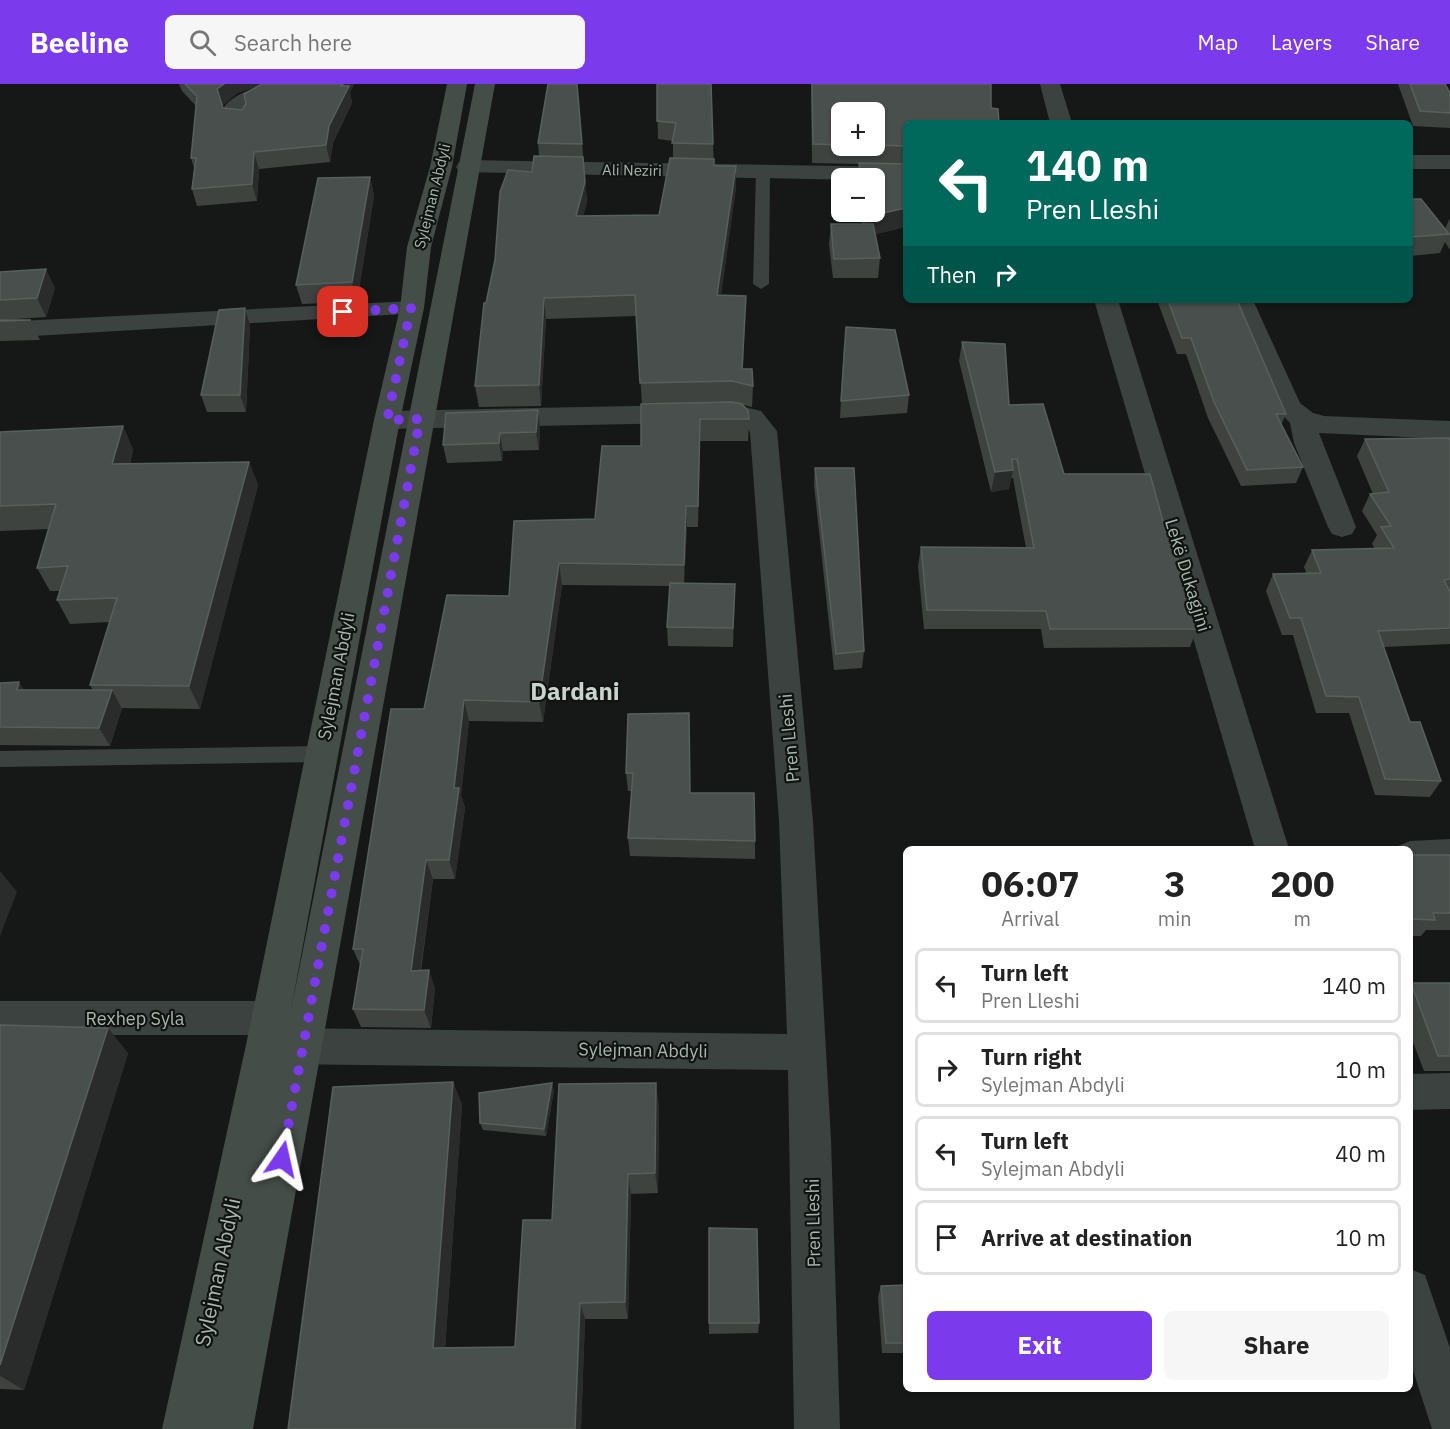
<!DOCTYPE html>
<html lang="en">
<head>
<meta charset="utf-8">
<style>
  body { margin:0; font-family:"IBM Plex Sans",sans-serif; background:#f6f6f6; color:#222; height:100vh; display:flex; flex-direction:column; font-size:22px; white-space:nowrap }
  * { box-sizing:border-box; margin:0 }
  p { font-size:20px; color:#767676 }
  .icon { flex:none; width:33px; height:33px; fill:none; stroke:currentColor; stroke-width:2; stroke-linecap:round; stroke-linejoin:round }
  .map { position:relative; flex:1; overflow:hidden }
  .sheet { position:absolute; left:903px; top:762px; width:510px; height:546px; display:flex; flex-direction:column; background:#fff; border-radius:9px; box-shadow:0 2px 4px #0004 }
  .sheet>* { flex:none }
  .top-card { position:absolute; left:903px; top:36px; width:510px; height:183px; border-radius:9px; box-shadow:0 2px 4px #0004; background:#00695c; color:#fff; overflow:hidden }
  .controls { position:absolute; left:831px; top:18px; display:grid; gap:12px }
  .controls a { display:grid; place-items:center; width:54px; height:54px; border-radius:9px; background:#fff; box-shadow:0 2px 4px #0004; font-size:30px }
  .pin { position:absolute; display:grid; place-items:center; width:51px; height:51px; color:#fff; margin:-26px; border-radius:12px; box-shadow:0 3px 9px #0006 }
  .me { position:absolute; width:66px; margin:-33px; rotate:11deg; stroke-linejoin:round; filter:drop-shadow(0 0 4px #0008) }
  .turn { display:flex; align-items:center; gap:21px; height:126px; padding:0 24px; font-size:27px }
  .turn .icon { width:78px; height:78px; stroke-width:2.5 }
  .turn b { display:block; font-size:42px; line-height:51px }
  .then { display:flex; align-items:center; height:57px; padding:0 24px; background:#0003; gap:12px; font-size:22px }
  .eta { display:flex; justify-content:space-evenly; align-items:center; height:102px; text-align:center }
  .eta b { font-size:36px; font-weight:700; line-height:42px }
  .primary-button { display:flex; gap:12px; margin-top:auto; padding:12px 24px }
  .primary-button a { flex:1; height:69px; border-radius:9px; background:#7c3aed; color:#fff; font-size:24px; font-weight:700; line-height:69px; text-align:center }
  .primary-button a+a { background:#f6f6f6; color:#222 }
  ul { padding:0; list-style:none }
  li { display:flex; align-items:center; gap:18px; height:75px; margin:0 12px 9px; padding:0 12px; border:3px solid #e0e0e0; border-radius:9px }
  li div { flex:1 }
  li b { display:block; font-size:22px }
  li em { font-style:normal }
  header { display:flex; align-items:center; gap:36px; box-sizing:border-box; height:84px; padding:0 30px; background:#7c3aed; color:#fff }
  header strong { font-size:28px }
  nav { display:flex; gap:33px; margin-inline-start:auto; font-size:21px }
  .search { width:420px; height:54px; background:#f6f6f6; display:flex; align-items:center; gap:15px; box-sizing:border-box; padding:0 21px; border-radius:9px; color:#767676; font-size:22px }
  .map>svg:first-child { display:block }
</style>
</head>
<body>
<header>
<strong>Beeline</strong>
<div class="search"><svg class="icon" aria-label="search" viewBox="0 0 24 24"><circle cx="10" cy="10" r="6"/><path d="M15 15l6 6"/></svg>Search here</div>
<nav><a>Map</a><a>Layers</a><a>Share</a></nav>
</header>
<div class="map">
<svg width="1450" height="1345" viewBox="0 0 1450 1345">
  <rect width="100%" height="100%" fill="#161817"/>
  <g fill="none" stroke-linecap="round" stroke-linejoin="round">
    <!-- service -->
    <g fill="#3b423f" fill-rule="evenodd">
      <path d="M763,84l7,4 -1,112 -8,5 -8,-5 3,-112z"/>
      <path d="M321,662l7,2 3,6 -3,6 -7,2 -321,5v-16z"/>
    </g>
    <!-- minor -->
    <g fill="#3b423f" fill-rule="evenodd">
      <path d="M270,0h33l-3,4 -32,9 -22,12 3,10 -3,5 -8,1 -8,-1 -6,-17c9,-13 31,-19 46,-23z"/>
      <path d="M1040,0h20l12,39h-22z"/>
      <rect x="1410" y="71" width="40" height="14"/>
      <path d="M467,76l439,7v14l-447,-9 -3,-5 3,-5z"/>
      <path d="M1094,216h24l171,549h-34z"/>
      <path d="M1229,216h24l47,103 13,10 11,3 126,5v18l-131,-6 37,94 -4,7 -10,3 -10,-3 -4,-7 -34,-84 -4,-20 -14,-15z"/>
      <path d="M412,217l9,2 3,5 -3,5 -421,25v-16z"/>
      <path d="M732,320l29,7 16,20 36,390 18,318 9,290h-46l-6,-359 -511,-6 -14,-5 -5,-13 5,-11h-263v-34h270l13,5 6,12 -5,10 503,6 -8,-213 -29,-389 -7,-8 -11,-2 -345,7 -10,-3 -3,-6 3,-6 10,-3z"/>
      <path d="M1450,755v30l-40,2v-22h-14l2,-3 12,-5z"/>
      <path d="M1450,989v36l-40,1v-36z"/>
      <path d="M1410,1185l15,6 25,73v81h-18l-22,-68z"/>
    </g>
    <!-- secondary -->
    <path fill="#454d48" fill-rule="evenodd" d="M447,0h20l-15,83 -21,80 -7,61 -24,112 -109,590 184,-926h20l-242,1345h-91l84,-384 128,-625 26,-112 7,-61 23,-80z"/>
  </g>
  <!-- wall -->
  <g fill="#3e4340" fill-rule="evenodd">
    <path d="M179,0h175l-4,8 2,11 -19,40 -3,19 -71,7 -2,32 -60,5 -5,-17 2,-21 -3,-10 5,-52 -14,-15zM261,1l-19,25 -19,-2 -1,-2 15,-13z"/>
    <path d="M577,0l10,118 -4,14 76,-1 14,-57v-17l-15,-2 -1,-55 56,60 1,22 22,21 -15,108 24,21 -2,53 10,17 -1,21 -20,-5 -90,2 -6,-88 -90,3 -5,87 -62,1 -4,-21 11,-83 46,-131 7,-16 -1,-13z"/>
    <path d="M811,0h180l-85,39v104l-31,7 5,24 -2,20h-45l-4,-34 2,-20h31l-1,-12h13v-34h-17l2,-14 -47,-1zM842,28l32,34h-32z"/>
    <path d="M1398,0h47l5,9v35l-37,-2z"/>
    <path d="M370,93l4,19 -17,106 -55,2 -6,-19z"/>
    <path d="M1410,115l35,30 5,-11v32l-5,-8 -5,11 -30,3z"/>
    <path d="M0,188l55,16 -9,29 -46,3z"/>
    <path d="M1157,216h80l49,114 -5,11 22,42 -7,16 -55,3 -33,-68 -22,-64h-9z"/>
    <path d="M0,236h31l9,20 -40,1z"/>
    <path d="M250,241l-4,87h-39l-6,-17z"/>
    <path d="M962,258l47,63 55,69 102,58 31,97 -7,18 -146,1 -3,-19h-117l-6,-63 3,-19 105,1 -13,-70h-2l-2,11 -18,3 -32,-131z"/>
    <path d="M844,260l65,51 -2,18 -67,5z"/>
    <path d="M641,320l108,15 -1,22h-48l-2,86h-11l-3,56 51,1 -2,63 -65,-1 -1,-19 3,-41 -108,-1 -19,137 -74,-1 -8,74 4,13 -10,71h-22l-12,92 14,17 -4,40 -70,-1 -8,-18 7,-44 -7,-16 71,-240 85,-113 86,-77 46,-73z"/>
    <path d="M446,329l94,15 -1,22 -36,1 -1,10 -55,2 -4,-18z"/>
    <path d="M123,342l10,24 -3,14 119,-2 9,23 -58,224 -78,-1 -12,38 -110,-1v-62l24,7h69l-3,-5 20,-63 -40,2 -13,-24 3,-9h-10l-13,-23 12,-39 -49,2v-99z"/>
    <path d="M1450,354v206l-66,3 26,75 31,59 -11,16 -55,-2 -26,-82h-33l-23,-78h-11l-16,-44 7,-17h34l-3,-7 8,-17 63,-1 -3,-5 5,-9 -15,-24 8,-17h3l-16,-38 8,-17z"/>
    <path d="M815,384l49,183 -2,17 -28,2 -20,-185z"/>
    <path d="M628,630l62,79 65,48v18l-125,-3 -2,-18 4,-47h-4l-2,-18z"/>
    <path d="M1410,771h40v75h-24l-5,6h-11z"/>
    <path d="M1411,899h39v88h-26l-14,-37v-49z"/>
    <path d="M0,941l128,28 -104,337 -24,-1z"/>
    <path d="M453,998l9,23 -17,243 70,-1 37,-127 107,-115 -1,88 -27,1 -3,125h-43l-4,110h-293z"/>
    <path d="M554,1006l-8,46 -63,-6 -3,-7z"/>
    <path d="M906,1201v68h-24l-4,-56 3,-11z"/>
    <path d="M709,1239h50l-1,10 -49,1z"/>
  </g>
  <!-- shaded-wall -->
  <g fill="#292c2b">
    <path d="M224,0h39l-26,9 -15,13 -5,-17z"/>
    <path d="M343,0h11l-4,8 2,11 -19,40 -3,19 -4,-17 3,-19z"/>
    <path d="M254,68l5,17 -2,32 -5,-17z"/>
    <path d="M583,73l4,45 -9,34 -2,-20z"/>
    <path d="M736,82v21l-18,129 -1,-21z"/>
    <path d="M370,93l4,19 -17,106 -5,-20z"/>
    <path d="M906,124v19l-42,10 1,-20z"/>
    <path d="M46,185l9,19 -9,29 -9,-19z"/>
    <path d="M746,212l-1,20 -3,67v-14z"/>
    <path d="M544,214l2,21 -5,87 -2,-21z"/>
    <path d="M245,224l5,17 -4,87 -6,-17z"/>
    <path d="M538,326l2,18 -1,22 -3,-18z"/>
    <path d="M700,335v22l-2,86v-21z"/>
    <path d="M123,342l10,24 -10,38 -11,-24z"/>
    <path d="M500,349l3,18 -1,10 -3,-18z"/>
    <path d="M249,378l9,23 -58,224 -11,-23z"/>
    <path d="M1013,386l-4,19 -18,3 4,-20z"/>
    <path d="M686,422l1,21 -3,59v-21z"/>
    <path d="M559,479l3,22 -19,137 -4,-20z"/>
    <path d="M19,598l12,19 -14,-11z"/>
    <path d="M112,606l10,19 -12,37 -11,-18z"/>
    <path d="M464,616l5,21 -8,74 4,13 -10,71 -6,-19 5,-72z"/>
    <path d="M426,776l7,19 -15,109 -7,-17z"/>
    <path d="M0,787l17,21 -17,44z"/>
    <path d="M429,886l6,18 -4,40 -7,-18z"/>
    <path d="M108,944l20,25 -104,337 -24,-14v-11z"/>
    <path d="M453,998l9,23 -18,259 -11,-16z"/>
    <path d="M552,999l2,7 -8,46 -2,-7z"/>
    <path d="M656,999l3,22 -1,88 -3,-20z"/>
    <path d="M628,1090l3,20 -3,125 -3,-17z"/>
    <path d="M580,1219l5,16 -4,110h-6z"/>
  </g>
  <!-- building -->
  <g fill="#494f4c" stroke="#58605b" stroke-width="1.5">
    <path d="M185,0h39l-7,5 6,19 19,2 4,-6 -2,-10 18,-10h81l-2,2h8l-20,40 -3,19 -72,7 -2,32 -60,5 4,-31h-5l6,-62z"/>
    <path d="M548,0h29l5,60 -44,-1z"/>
    <path d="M657,0h54l2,60 -41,-1 4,-20 -19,-2z"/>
    <path d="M812,0h179v24l7,1 1,14h-93v23l-32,-1v-33h-32v33l-29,-1z"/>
    <path d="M1410,0h35l5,9v20l-30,-2z"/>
    <path d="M534,72l49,1 2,25 -9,34 83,-1 11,-57 44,1v7h22l-19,129 29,1 -4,73h10l1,17 -21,-5 -92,2 -5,-88 -91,3 -5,87 -64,1 9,-83h2l9,-43 5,-68 8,-22 24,2z"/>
    <path d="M859,79l47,1v44l-41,9v-5h9v-34h-13z"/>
    <path d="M370,93l-18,105 -56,3 22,-107z"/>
    <path d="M1410,115h11l28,35 -39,3z"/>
    <path d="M831,140h42l7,34 -46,1z"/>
    <path d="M46,185l-9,29 -37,2v-28z"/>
    <path d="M1168,216h69l49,114h-10l27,53 -56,3 -33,-68 -23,-64h-9z"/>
    <path d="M245,224l-5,87h-39l18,-85z"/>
    <path d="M0,236h31l-31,1z"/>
    <path d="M846,243l49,3 14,65 -68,6z"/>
    <path d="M962,258l43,2 4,61 34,-1 21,70h86l16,58h4l27,97h-147l-4,-18 -119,-1 -6,-63 113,1 -17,-89h-5l1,11 -18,2z"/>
    <path d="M732,318l10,2 6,7 1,8h-49l-2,87h-12l-2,59 -125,-2 -20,139 -75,-2 -10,88h5l-10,72h-23l-15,111 18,-1 -5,40 -71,-1 10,-60h-10l38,-240h33l23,-114 62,1 5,-75 81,-2 7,-73h39v-42z"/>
    <path d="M538,326l-2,22 -36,1 -1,10 -56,2 3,-32z"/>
    <path d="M123,342l-11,38 137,-2 -60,224 -99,-1 27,-87 -60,2 11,-34 -31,2 19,-64 -56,2v-74z"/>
    <path d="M1450,354v141l-6,1 6,12v36l-72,3 32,91h10l21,59 -56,-2 -26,-82 -33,-1 -25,-78h-11l-17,-44 48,-1 -9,-23 82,-2 -13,-21 10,-1 -21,-32 19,-2 -24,-53z"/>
    <path d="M815,384h39l10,183 -28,3z"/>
    <path d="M670,499l65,1 -2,44 -66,-1z"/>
    <path d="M19,598l-2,8h95l-13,38 -99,-1v-44z"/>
    <path d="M689,629l1,80h64l1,48 -127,-3 5,-65h-7l2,-59z"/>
    <path d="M1410,771h40v58h-17l2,7 -25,-1z"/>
    <path d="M1411,899h39v73h-12z"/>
    <path d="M0,941l108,3 -108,337z"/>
    <path d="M453,998l-20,266 82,-1 8,-127h29l7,-136 97,-1 -1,90 -27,1 -3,128 -45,1 -5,126h-287l45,-342z"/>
    <path d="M552,999l-8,46 -64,-6 -1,-30z"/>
    <path d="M709,1144l48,1 2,94h-50z"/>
    <path d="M906,1201v58h-20l-5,-57z"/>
  </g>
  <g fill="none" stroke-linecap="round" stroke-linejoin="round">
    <!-- route -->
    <path stroke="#7c3aed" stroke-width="10" stroke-dasharray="0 18" d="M282,1075l138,-740 -33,1 24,-112 -68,4"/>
  </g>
  <g text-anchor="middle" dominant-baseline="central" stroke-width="4.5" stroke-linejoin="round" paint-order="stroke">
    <!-- far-street labels -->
    <g font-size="15" fill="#a7b8ad" stroke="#111312">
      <text transform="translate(632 86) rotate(1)">Ali Neziri</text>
      <text transform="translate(432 112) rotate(-76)">Sylejman Abdyli</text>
    </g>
    <!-- street labels -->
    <g font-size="18" fill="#a7b8ad" stroke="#111312">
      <text transform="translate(1188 491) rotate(73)">Lekë Dukagjini</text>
      <text transform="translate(336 592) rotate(-79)">Sylejman Abdyli</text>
      <text transform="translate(789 654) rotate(-95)">Pren Lleshi</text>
      <text x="135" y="934">Rexhep Syla</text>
      <text transform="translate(643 966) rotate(1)">Sylejman Abdyli</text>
      <text transform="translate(813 1139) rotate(-91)">Pren Lleshi</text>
    </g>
    <!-- near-street labels -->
    <g font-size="21" fill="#a7b8ad" stroke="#111312">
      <text transform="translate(217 1188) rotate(-78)">Sylejman Abdyli</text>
    </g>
    <!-- district labels -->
    <g font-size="24" font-weight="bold" fill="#c9d4cd" stroke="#111312">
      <text x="575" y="607">Dardani</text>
    </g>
  </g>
</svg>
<div class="controls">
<a>+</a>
<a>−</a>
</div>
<div class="pin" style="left:343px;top:228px;background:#d93025"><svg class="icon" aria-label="arrive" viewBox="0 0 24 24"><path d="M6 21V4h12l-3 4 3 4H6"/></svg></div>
<svg class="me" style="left:282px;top:1075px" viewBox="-20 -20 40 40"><path d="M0-17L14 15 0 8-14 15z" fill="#7c3aed" stroke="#fff" stroke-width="4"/></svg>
<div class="top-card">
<div class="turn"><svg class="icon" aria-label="left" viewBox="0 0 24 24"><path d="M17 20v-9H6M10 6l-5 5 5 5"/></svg><div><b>140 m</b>Pren Lleshi</div></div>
<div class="then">Then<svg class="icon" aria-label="right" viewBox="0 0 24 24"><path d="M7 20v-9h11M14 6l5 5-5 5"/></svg></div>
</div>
<section class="sheet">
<div class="eta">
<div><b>06:07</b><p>Arrival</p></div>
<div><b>3</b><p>min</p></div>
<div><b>200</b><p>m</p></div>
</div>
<ul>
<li><svg class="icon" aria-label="left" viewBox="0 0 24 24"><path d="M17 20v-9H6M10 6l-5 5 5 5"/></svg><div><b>Turn left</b><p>Pren Lleshi</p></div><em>140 m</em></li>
<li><svg class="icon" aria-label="right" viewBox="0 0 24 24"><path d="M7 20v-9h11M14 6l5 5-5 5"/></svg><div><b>Turn right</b><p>Sylejman Abdyli</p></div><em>10 m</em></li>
<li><svg class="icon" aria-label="left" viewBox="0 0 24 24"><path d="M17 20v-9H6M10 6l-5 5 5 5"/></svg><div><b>Turn left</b><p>Sylejman Abdyli</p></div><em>40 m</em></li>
<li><svg class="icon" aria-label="arrive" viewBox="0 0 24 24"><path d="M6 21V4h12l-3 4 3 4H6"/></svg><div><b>Arrive at destination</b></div><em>10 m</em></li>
</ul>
<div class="primary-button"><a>Exit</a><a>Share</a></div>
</section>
</div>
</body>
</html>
